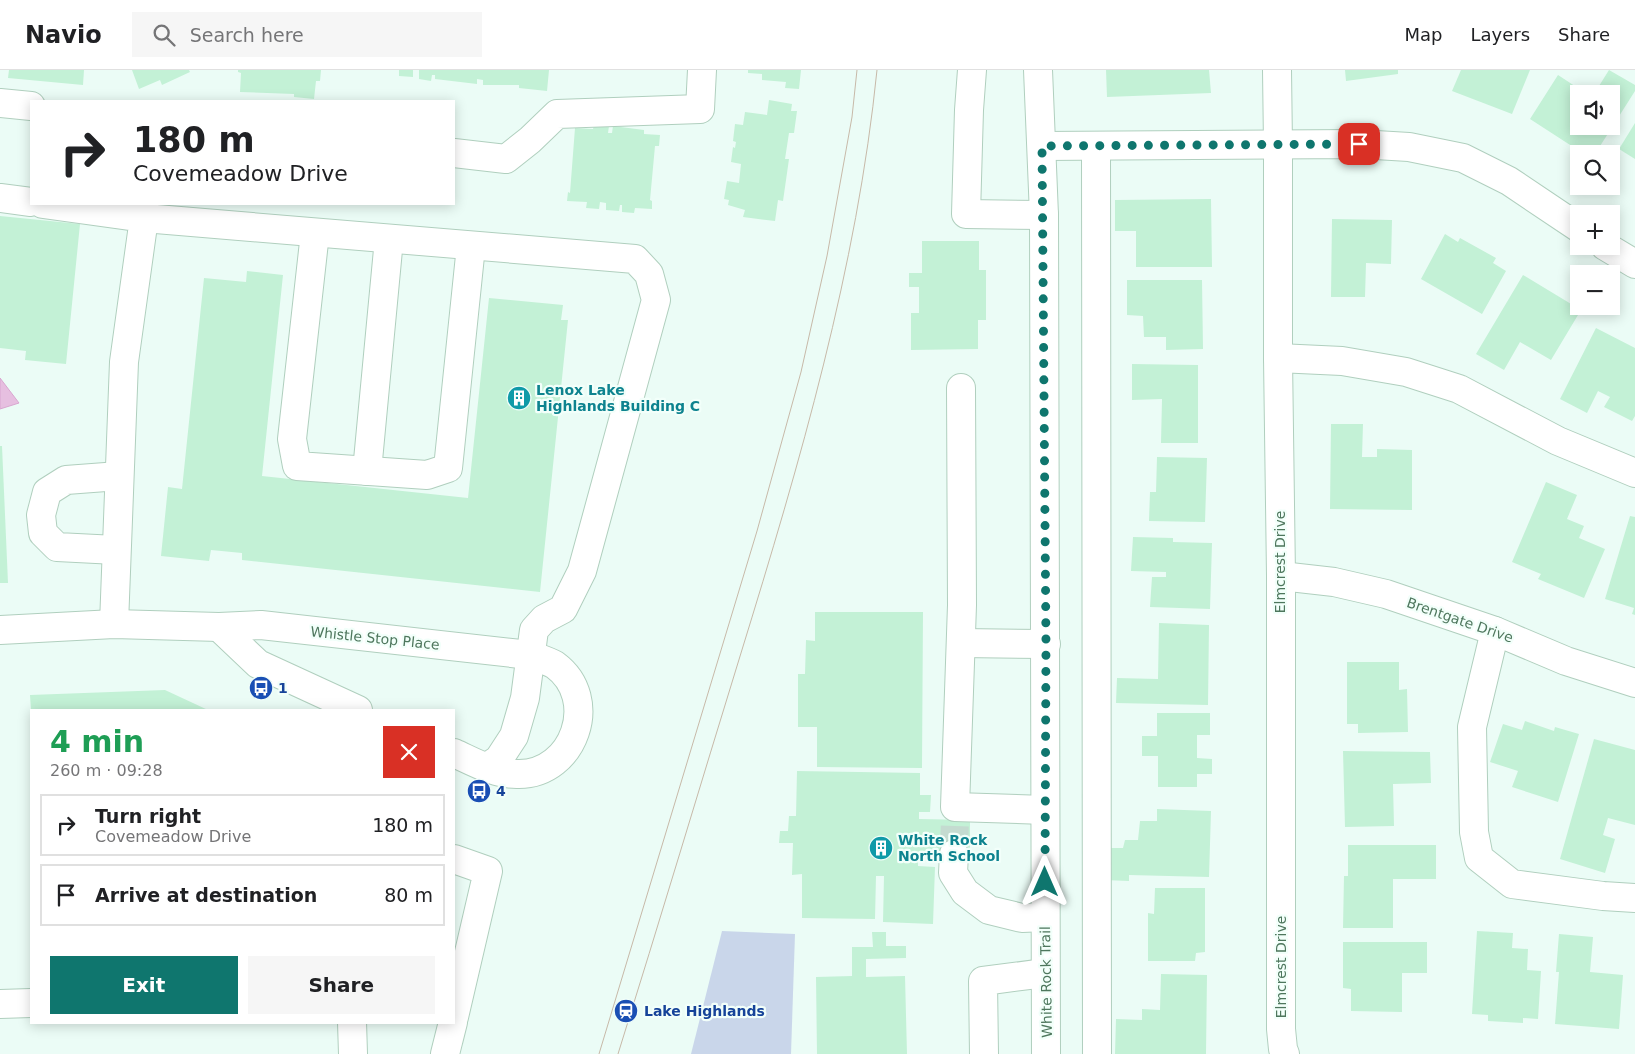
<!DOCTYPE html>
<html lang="en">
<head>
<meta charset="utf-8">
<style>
  body { margin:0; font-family:"DejaVu Sans",sans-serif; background:#f6f6f6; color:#202124; height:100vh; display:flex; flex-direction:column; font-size:19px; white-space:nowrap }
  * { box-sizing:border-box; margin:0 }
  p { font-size:16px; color:#757577 }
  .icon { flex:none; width:28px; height:28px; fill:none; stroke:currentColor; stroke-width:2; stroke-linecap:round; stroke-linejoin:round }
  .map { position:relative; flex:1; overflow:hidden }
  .drawer { position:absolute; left:30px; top:639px; width:425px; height:315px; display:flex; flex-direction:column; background:#fff; border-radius:0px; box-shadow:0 2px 12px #0003 }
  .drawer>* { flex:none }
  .guide { position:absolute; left:30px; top:30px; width:425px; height:105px; border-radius:0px; box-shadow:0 2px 12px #0003; background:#fff; color:#202124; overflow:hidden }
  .buttons { position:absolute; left:1570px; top:15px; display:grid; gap:10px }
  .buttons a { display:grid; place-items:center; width:50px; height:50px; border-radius:0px; background:#fff; box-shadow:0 2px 12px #0003; font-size:25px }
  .pin { position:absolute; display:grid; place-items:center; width:42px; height:42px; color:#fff; margin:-21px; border-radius:10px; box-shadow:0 2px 8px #0006 }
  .me { position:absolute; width:55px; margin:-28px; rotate:0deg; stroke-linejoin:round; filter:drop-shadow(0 0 4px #0008) }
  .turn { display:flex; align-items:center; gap:18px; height:105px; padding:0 20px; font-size:22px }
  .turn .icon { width:65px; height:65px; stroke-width:2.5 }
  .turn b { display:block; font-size:35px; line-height:42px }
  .round { display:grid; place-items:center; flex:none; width:52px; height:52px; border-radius:0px; background:#f6f6f6 }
  .summary { display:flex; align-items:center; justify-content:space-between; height:85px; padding:0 20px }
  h1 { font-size:30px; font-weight:600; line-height:38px; color:#1e9e55 }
  .button { display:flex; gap:10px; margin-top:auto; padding:10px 20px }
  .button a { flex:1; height:58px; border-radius:0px; background:#0f766e; color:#fff; font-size:20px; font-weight:600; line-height:58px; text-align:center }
  .button a+a { background:#f6f6f6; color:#202124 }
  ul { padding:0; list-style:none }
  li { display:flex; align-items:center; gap:15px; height:62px; margin:0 10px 8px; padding:0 10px; border:2px solid #e0e0e0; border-radius:0px }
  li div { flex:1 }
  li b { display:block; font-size:19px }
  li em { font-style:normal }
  header { display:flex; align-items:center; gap:30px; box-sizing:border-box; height:70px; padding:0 25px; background:#fff; border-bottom:1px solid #e0e0e0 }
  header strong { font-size:24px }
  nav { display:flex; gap:28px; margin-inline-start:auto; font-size:18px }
  .search { width:350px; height:45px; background:#f6f6f6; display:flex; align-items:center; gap:12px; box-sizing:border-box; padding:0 18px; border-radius:0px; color:#757577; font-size:19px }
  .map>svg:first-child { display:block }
</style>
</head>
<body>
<header>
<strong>Navio</strong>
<div class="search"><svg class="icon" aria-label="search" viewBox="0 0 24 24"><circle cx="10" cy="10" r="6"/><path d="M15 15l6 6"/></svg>Search here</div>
<nav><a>Map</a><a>Layers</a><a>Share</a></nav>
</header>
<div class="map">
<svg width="1635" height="984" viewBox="0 0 1635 984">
  <rect width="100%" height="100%" fill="#ebfcf6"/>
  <!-- green -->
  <path fill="#c9d6ea" d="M722,861l73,3 -4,120h-100z"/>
  <!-- water -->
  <path fill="#e6bfe0" stroke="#d8a6cf" d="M0,308l19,25 -19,6z"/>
  <!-- building -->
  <g fill="#c3f1d6">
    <path d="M9,0h75l-1,15 -75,-7z"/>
    <path d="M132,0h57l1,2 -28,13 -2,-5 -21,9z"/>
    <path d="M238,0h83l-1,11h-4l-2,18 -20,-2v-3l-54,-2 1,-19 -3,-1z"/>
    <path d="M399,0h14v7l-14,-1z"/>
    <path d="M419,0h130l-2,21 -28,-3v-3h-36v-5l-6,-1v5l-42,-5v-4h-3l-1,6 -12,-2z"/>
    <path d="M748,0h53l-2,19 -14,-1 1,-6 -24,-2v-6l-14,-1z"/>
    <path d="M1106,0h103l2,23 -104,4z"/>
    <path d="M1345,0h53v4l-52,7z"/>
    <path d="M1461,0h69l-18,44 -60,-23z"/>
    <path d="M1609,0l26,15v6l-40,63h-11l-54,-35 28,-44 29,19h-8v32h32v-32h-17z"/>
    <path d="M769,30l23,4 -1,7h6l-3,22h-5l-4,26h4l-6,42 -5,-1 -3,21 -32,-4 2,-7 -17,-5 1,-5 -5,-1 3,-18 12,2 2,-19 -10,-2 2,-15 2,1 1,-6 -3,-1 2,-17 8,1 2,-13 22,3z"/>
    <path d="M1635,53v36l-16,-10z"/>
    <path d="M594,55l15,1 -1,7h4l1,-7 31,4v4l16,1 -1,11h-4l-5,54 2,1v8l-17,-1 -1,5 -12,-1v-7h-2l-1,6 -13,-1v-7l-6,-1 -1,7 -13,-1 1,-6 -20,-1 1,-9 2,1 5,-65 18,1z"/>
    <path d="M1211,129l1,68h-76v-36h-21v-31z"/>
    <path d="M0,146l80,8 -14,140 -41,-4 1,-9 -26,-3z"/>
    <path d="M1332,149l60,1 -1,44 -25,-1 -1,34h-34z"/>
    <path d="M1445,164l13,8 2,-4 36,20 -3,5 13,8 -24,43 -61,-35z"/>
    <path d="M922,171h57v29h7v50h-8v29l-67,1v-37h8v-26h-10v-14h13z"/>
    <path d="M247,201l36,4 -21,201 206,22 21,-200 74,7 -2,15h7l-28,272 -298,-32v-7l-31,-3 -2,11 -48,-5 7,-69 14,2 22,-211 42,4z"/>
    <path d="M1523,205l58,35 -30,50 -31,-18 -16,28 -28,-16z"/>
    <path d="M1127,210h75l1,69 -37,1v-13h-22l-1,-21 -16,-1z"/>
    <path d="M1596,258l39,20v68l-3,5 -28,-14 6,-10 -12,-6 -11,22 -27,-14z"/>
    <path d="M1132,294l66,1v78h-37l1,-44 -30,1z"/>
    <path d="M1331,354h32l-1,33h15v-8l35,1v60l-82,-1z"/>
    <path d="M0,376h2l6,137h-8z"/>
    <path d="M1157,387l50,1 -2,64 -56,-1 1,-29h6z"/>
    <path d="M1546,412l31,13 -10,24 17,7 -5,12 26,11 -21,49 -46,-19 3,-5 -29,-12z"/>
    <path d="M1630,446l5,1v98l-3,-1 2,-6 -29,-9z"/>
    <path d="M1133,467l40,1v4l39,1 -2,66 -60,-2 2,-30h14v-5l-35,-1z"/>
    <path d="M815,542h108l-1,156 -105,-1v-40h-19v-53h7l1,-34 9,1z"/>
    <path d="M1159,553l50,2 -1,80 -92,-2 1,-25 41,1z"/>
    <path d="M1347,592h52v28l8,-1 1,43 -50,1v-9h-11z"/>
    <path d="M165,620l43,20h-177l-1,-15z"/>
    <path d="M1157,643h53v22h-13v23l15,1v15h-15v13h-39v-31h-16v-20h15z"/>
    <path d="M1525,651l29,10 1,-4 24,7 -21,68 -46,-15 6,-16 -28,-9 13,-38 19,6z"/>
    <path d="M1594,669l41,11v75l-27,-7 -5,17 12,4 -10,34 -45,-14z"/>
    <path d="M1343,681l87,1 1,31 -38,1 1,42 -49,1z"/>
    <path d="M797,701l123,2v22h11l-1,17h-11v7l51,1v34l-52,-1v13l17,1 -2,57 -50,-2 1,-46h-8l-1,43 -73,-1v-44l-10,1 1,-32h-14l1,-12h8l1,-15h7z"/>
    <path d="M1157,739l54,2 -2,66 -80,-2v6l-25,-1 1,-32h18l2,-8h13l2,-19h17z"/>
    <path d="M1348,775h88v34h-43v49h-50l1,-52h4z"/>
    <path d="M1155,818h50v64l-9,1 -1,8h-47v-48l6,1z"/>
    <path d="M1477,861l36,2 -1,15 16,1 -1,21 14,1 -3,48 -15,-1v5l-35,-2v-6l-16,-1z"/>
    <path d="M872,862h14v14h20v12l-40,1v18l39,-1 2,78h-90l-1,-77 36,-1v-29h21z"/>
    <path d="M1559,864l34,3 -3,35 33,3 -4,54 -64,-5 4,-52h-3z"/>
    <path d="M1343,872h84v31h-25v39l-51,-1v-22l-8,-1z"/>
    <path d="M1161,904l46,1 -1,79h-91l1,-35 26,1v-11l18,1z"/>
  </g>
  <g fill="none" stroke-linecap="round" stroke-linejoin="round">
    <!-- minor-tunnel -->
    <path stroke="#c4dbd0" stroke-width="28" stroke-dasharray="28 14" stroke-linecap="butt" d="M954,784l1,-35"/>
    <!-- minor casing -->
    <g stroke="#b0cfbe" stroke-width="30">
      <g id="minor">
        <path d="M972,0l-3,40 -3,104 78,1"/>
        <path d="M1038,0l6,145 2,839"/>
        <path d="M1277,0l1,75v213l3,218v453l2,20 2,5"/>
        <path d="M0,33l31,3"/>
        <path d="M1042,76l317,-2 50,3 54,11 46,23 70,47"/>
        <path d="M1096,76l1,908"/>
        <path d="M454,83l52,6 24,-19 27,-26 143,-5 2,-39"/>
        <path d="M0,128l31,4"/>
        <path d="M43,134l101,14 -20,144 -10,262"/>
        <path d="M144,148l491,41 14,15 7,26 -74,271 -19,38 -19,10 -10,11 -9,68 -11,38 -15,23 -13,9"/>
        <path d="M315,163l-23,206 5,27 130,9 21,-7 23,-222"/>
        <path d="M1605,176l30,18"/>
        <path d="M1278,288l64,3 64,11 53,17 99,52 77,32"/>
        <path d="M961,318l1,217 -7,202 90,3"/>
        <path d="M367,401l22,-232"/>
        <path d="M116,480l-59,-3 -14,-14 -2,-18 6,-23 19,-12 53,-4"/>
        <path d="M1281,506l53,6 52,12 109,37 71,30 69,22"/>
        <path d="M219,557l39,37 100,46"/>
        <path d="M0,560l114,-6 105,3 42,-2 269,30c8,3 18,6 25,10 46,34 19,109 -36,109 -23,1 -45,-12 -65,-21"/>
        <path d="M1495,561l-23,96 2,105 5,26 33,26 91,12 32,2"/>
        <path d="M961,573l85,1"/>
        <path d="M954,784l-1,19 12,19 24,18 33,8 23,-1"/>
        <path d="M454,789l34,12 -34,146"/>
        <path d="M0,934l31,-1"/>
        <path d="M352,952l1,32"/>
        <path d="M445,984l8,-32"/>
        <path d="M984,984l-1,-73 62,-8"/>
      </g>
    </g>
    <!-- minor -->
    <use href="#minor" stroke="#fff" stroke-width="28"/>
    <!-- tram -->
    <g stroke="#c7b9a8" stroke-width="1">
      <path d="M599,984l158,-523 44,-159 26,-116 25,-139 5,-47"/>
      <path d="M618,984c42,-134 82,-268 123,-401 59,-191 116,-385 136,-583"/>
    </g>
  </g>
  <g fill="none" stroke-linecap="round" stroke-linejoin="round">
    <!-- route -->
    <path stroke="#0f766e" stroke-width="9" stroke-dasharray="0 16.2" d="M1045,812l1,-238 -4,-498 317,-2"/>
  </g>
  <!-- icons -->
  <defs>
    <g id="building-disc" transform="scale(1.25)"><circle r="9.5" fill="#0f9aa8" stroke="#f2fffa"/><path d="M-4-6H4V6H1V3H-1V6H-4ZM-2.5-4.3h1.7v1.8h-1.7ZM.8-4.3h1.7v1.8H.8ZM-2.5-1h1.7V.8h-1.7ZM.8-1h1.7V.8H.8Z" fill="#fff"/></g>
    <g id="bus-disc" transform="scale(1.25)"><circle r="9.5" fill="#1a4fb4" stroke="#f2fffa"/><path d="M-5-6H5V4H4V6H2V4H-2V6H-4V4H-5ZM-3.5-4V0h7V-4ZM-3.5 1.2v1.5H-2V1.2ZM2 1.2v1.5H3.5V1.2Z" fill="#fff"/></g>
    <g id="station-disc" transform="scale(1.25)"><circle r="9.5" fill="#1a4fb4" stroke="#f2fffa"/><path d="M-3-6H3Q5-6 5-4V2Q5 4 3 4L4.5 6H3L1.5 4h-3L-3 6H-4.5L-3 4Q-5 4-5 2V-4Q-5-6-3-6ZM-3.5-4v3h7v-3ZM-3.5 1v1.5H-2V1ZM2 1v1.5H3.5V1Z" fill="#fff"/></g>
  </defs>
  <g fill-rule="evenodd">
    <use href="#building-disc" x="519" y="328"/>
    <use href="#bus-disc" x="261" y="618"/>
    <use href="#bus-disc" x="479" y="721"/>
    <use href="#building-disc" x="881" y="778"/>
    <use href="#station-disc" x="626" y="941"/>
  </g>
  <g text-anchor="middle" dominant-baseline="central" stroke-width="4.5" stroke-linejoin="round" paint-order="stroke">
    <!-- culture labels -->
    <g font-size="14" font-weight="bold" fill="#0d838f" stroke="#f2fffa" text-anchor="start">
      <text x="536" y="320">Lenox Lake<tspan x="536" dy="16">Highlands Building C</tspan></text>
      <text x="898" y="770">White Rock<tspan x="898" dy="16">North School</tspan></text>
    </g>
    <!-- street labels -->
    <g font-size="14" fill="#4e775d" stroke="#f2fffa">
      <text transform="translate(1280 492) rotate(-90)">Elmcrest Drive</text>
      <text transform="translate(1460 550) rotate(19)">Brentgate Drive</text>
      <text transform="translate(375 568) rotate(6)">Whistle Stop Place</text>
      <text transform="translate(1281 897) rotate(-90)">Elmcrest Drive</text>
      <text transform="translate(1046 912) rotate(-91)">White Rock Trail</text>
    </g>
    <!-- transit labels -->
    <g font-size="14" font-weight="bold" fill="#164399" stroke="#f2fffa" text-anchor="start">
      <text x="278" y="618">1</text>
      <text x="496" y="721">4</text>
      <text x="644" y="941">Lake Highlands</text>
    </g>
  </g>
</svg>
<div class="buttons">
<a><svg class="icon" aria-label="sound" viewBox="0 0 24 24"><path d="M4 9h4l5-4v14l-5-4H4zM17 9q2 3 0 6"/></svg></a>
<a><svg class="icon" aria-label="search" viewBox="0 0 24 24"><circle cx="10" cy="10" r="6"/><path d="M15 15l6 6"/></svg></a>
<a>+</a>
<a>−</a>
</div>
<div class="pin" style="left:1359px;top:74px;background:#d93025"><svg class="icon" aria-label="arrive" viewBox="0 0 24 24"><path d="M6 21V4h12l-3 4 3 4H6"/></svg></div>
<svg class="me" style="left:1045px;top:812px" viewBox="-20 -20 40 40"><path d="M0-17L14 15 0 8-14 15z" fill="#0f766e" stroke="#fff" stroke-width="4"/></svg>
<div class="guide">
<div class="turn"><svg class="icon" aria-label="right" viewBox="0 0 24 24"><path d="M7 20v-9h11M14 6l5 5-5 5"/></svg><div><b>180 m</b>Covemeadow Drive</div></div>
</div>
<section class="drawer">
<div class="summary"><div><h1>4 min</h1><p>260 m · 09:28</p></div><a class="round" style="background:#d93025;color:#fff"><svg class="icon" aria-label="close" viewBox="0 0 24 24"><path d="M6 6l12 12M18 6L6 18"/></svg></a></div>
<ul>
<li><svg class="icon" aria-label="right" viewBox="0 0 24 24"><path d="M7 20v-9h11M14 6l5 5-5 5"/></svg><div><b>Turn right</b><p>Covemeadow Drive</p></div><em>180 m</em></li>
<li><svg class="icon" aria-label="arrive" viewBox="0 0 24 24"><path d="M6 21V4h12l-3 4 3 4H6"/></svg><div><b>Arrive at destination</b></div><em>80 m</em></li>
</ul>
<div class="button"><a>Exit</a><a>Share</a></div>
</section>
</div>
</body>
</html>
